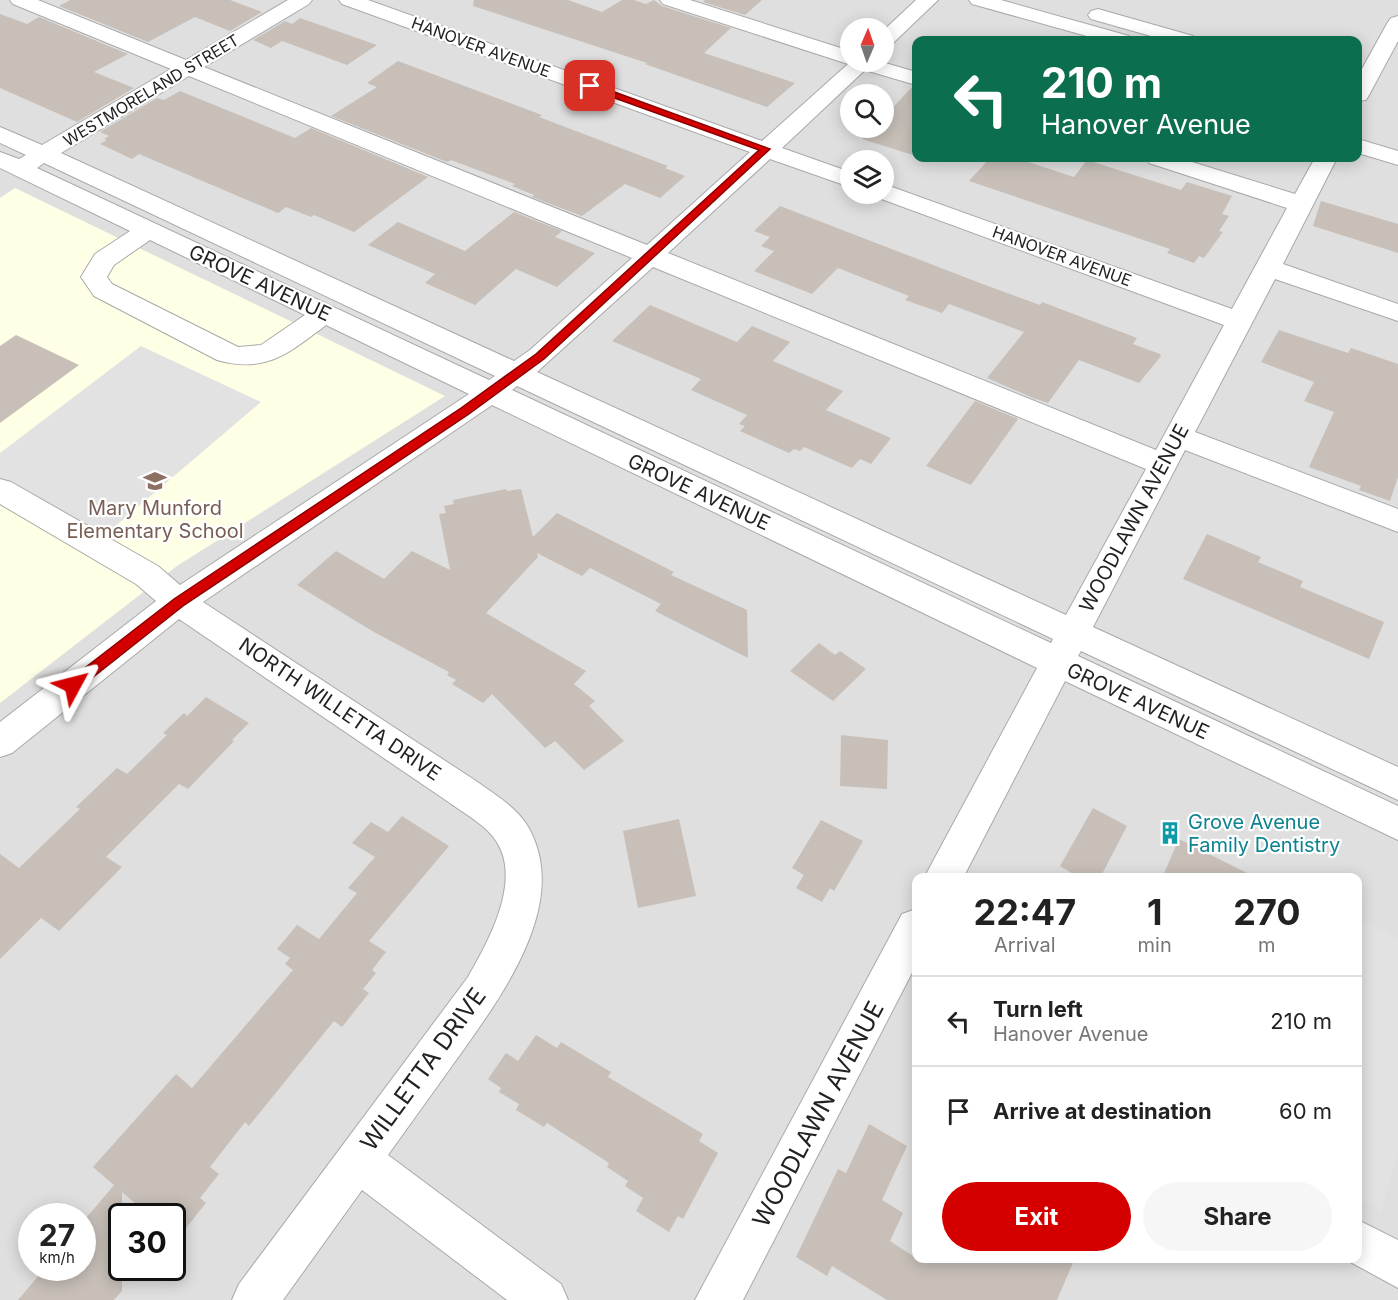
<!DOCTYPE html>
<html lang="en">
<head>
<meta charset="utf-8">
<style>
  body { margin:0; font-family:Inter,sans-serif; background:#f6f6f6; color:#222; height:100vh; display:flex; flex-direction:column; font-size:22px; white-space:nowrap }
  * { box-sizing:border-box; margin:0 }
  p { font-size:20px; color:#767676 }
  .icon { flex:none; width:33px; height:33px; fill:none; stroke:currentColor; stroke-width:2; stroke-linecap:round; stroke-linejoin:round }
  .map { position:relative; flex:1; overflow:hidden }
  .panel { position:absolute; left:912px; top:873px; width:450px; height:390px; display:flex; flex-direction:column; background:#fff; border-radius:12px; box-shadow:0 3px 15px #0003 }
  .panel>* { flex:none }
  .hud { position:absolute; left:912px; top:36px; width:450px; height:126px; border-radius:12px; box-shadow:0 3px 15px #0003; background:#0b6e4f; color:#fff; overflow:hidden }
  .needle { width:39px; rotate:2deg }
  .controls { position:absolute; left:840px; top:18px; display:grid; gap:12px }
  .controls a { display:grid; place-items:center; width:54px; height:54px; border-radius:50%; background:#fff; box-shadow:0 3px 15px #0003; font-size:30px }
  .speed { position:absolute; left:18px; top:1203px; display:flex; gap:12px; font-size:30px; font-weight:700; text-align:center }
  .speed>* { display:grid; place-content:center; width:78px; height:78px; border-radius:50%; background:#fff; box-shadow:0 3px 15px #0003; line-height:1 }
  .speed small { font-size:15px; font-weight:400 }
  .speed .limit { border:3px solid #111; border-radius:9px; background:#fff; color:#111 }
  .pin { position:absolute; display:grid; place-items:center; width:51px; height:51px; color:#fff; margin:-26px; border-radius:12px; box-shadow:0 3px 9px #0006 }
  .me { position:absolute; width:66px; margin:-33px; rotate:52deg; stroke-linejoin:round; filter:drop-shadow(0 0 4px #0008) }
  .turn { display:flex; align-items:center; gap:21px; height:126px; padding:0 30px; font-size:27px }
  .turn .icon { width:78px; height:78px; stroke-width:2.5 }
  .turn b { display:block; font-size:42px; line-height:51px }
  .eta { display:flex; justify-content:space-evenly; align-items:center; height:102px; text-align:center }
  .eta b { font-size:36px; font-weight:700; line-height:42px }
  .action { display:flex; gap:12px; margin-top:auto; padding:12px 30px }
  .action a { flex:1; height:69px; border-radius:36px; background:#d40000; color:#fff; font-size:24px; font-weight:700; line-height:69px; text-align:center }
  .action a+a { background:#f6f6f6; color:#222 }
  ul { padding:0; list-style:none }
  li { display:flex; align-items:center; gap:18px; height:90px; padding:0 30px; border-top:2px solid #e0e0e0 }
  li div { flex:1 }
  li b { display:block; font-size:22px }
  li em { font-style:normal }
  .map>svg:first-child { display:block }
</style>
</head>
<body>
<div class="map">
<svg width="1398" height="1300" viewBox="0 0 1398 1300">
  <rect width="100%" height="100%" fill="#f2efe9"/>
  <!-- residential -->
  <path fill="#e0dfdf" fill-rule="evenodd" d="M0,0h1398v1300h-1398zM850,28h34v34h-34zM916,40h442v118h-442zM850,94h34v34h-34zM850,160h34v34h-34zM916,878h442v380h-442zM32,1216h50v52h-50zM122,1216h50v52h-50z"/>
  <!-- education -->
  <path fill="#ffffe5" d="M15,188l430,208 -268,170 -177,137v-505z"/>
  <!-- parking -->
  <g fill="#e2e2e2">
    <path d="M141,346l120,56 -175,149 -86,-48v-50z"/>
    <path d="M1358,918l40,20v213l-17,60 -23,-13z"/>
  </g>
  <!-- building -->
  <g fill="#c7bfb8">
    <path d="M70,0h160l32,12 -32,19 -35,-14 -47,25 -89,-36z"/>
    <path d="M474,0h94l34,12 20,-12h12l12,4 8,-4 8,6 69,22 -27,25 91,30 -28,24 -122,-43 2,-1 -174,-57z"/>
    <path d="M705,0h57l-17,15 -42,-13z"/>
    <path d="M0,14l27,10 12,-7 89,37 -34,18 40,16 -57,34 -77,-34z"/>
    <path d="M300,18l77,27 -30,20 -65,-24 -11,7 -18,-8 32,-19 7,3z"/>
    <path d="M398,61l144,54 -3,2 129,49 -3,2 20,8 -25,22 -35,-14 -43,32 -50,-19 2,-2 -22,-9 3,-2 -64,-24 -4,2 -116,-46 46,-29 -10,-4z"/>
    <path d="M913,86l3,1v69l-54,-17 11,-11h11v-11z"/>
    <path d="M180,91l115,47 16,-10 117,49 -74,55 -40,-17 -3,2 -25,-10 -8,6 -139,-59 -7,5 -32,-15 7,-4 -3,-1 5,-3 -9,-4 57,-34 7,2z"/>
    <path d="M990,158h26l58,19 13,-17 94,30 6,-8 45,14 -10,18 7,2 -10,15 4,1 -19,26 -5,-2 -5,7 -27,-10 3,-4 -201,-68z"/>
    <path d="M1321,201l77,23v29l-85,-27z"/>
    <path d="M780,206l200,77 60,22 2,-3 95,36 -4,6 27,10 1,2 -22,27 -60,-23 -31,43 -15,-5 -46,-20 37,-46 -75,-28 -7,9 -37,-13 4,-4 -71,-28 -26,26 -58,-23 20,-20 -13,-5 9,-9 -16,-6z"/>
    <path d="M514,212l48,19 -7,6 40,16 -38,34 -41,-18 -41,36 -50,-22 10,-9 -67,-29 30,-23 67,29z"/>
    <path d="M650,305l87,37 15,-16 38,16 -17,19 70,30 -17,19 65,28 -20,26 -11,-5 -8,9 -48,-21 -4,4 -6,-2 -5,4 -49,-22 5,-5 -6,-2 8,-9 -56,-25 10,-11 -89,-38z"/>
    <path d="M1279,330l69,23 3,-5 47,16v113l-8,24 -31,-11 2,-4 -52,-19 25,-55 -30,-11 10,-19 -53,-20z"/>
    <path d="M16,335l63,30 -79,58v-77z"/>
    <path d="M975,401l43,18 -47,66 -45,-19z"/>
    <path d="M506,489l1,2 14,-2 12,48 24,-24 117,59 -3,3 76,35 1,48 -93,-47 6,-7 -71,-36 -8,8 -45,-23 1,4 -52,56 100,58 -12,13 21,17 -6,5 35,35 -40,29 -29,-29 -10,7 -53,-54 -9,9 -31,-19 4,-4 -9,-5 2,-3 -77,-41 -75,-46 39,-34 48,28 28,-28 38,19 -11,-56 7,-1 -2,-7 10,-2 -1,-4z"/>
    <path d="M1207,534l54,23 -3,5 45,19 -3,6 84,35 -15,37 -186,-80z"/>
    <path d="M819,643l16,12 5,-4 26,18 -33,32 -43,-30z"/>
    <path d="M206,697l43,26 -17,17 2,1 -46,48 -9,-5 -73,73 16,10 -63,64 -18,-13 -41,41v-105l19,14 61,-59 -4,-2 41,-39 10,6 40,-39 -4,-2 21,-20 3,3z"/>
    <path d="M841,735l47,5 -1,49 -47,-3z"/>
    <path d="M1093,808l34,18 -27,52h-20l-20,-12z"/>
    <path d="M402,816l47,30 -80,95 17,11 -14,18 4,3 -13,16 6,4 -27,34 -8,-6 -85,105 -4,-4 -35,45 9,7 -19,24 6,5 -29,36 -5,-4v-19h-22l-28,-24v99l-8,9h-96l27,-32h37v-45l32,-38 -21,-18 83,-93 16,14 101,-118 -8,-6 5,-6 -13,-9 20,-24 22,14 38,-46 -9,-5 27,-31 -23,-14 19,-21 17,10z"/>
    <path d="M679,819l17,77 -58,12 -15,-77z"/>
    <path d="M821,820l42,21 -29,50 -4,-3 -8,14 -26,-14 8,-13 -12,-7z"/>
    <path d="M1179,839l78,39h-95z"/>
    <path d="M536,1035l21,13 4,-6 50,30 -3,5 95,57 -4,7 19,12 -35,66 -5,-3 -9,16 -33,-21 7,-13 -18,-12 3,-5 -21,-14 2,-4 -62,-40 -3,4 -28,-17 3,-6 -20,-12 2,-4 -13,-9 18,-26 12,8z"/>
    <path d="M869,1124l38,22 -25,54 21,13 -13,28 26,17h159l-18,42h-170l-55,-34 -5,10 -31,-19 42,-88 8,4z"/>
  </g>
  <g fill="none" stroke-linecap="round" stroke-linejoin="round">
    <!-- minor casing -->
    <g stroke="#a9a9a9" stroke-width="2">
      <g id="minor">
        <path d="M10,0h28l148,60 102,-60h24l-3,4 -105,63 443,178 103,-93 -408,-148 -3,-4h29l394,141 86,-77 -185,-60 -3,-4h30l160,51v11h32l34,10v13l-51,-15 -83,78 68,24v15l-80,-28 -102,94 488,197 68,-125 -348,-128 -3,-3h11v-9l8,2 340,122 55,-101 -138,-45 -3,-5h33l116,36 20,-36h22l-54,106 115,40v17l-123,-42 -80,153 203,77v23l-213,-82 -92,177 305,140v33l-317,-149 -3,5 320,150v34l-333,-159 -102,197h-39l113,-210 -545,-263 -289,197 273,179c18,13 39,25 51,44 47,78 -29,176 -73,238 -22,31 -44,61 -66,92l173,129 7,16h-61l-145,-110 -79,110h-51l7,-16 229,-307c19,-33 52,-92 31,-131 -9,-19 -33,-31 -49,-43l-271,-184 -167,134 -12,4v-35l156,-121 -20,-17 -136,-80v-25l11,3 147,84 22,19 289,-191 -143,-69c-37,28 -60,49 -109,35l-123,-64 -13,-19 14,-23 35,-23 -130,-63v-16l19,7 7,-4 -26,-12v-16l42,18 129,-76 -158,-65zM189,76l443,182 -102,92 -16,11 -453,-208zM44,163l451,213 -6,4 -452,-212zM150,240l155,75 -44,30 -23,2 -126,-63 -5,-7 7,-12zM653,267l493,202 -80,146 -529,-243zM517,386l536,253 -2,4 -539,-253z"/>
        <path d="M916,0h22l-47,45 -7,2v-17z"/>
        <path d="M969,0h32l128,36 3,4h-31l-129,-36z"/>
        <path d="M1098,9l95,27 3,4h-31l-74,-21 -3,-4 3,-4z"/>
        <path d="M1398,16v25l-29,54 -3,5 -8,1v-25l30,-54 3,-4z"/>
        <path d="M1358,139l40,12v14l-40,-12z"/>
        <path d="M916,909v56l-173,335h-48l207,-386z"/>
        <path d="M1358,1220l40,20v48l-55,-30h15z"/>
      </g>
    </g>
    <!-- minor -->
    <use href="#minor" fill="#fff" fill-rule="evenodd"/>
  </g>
  <!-- route -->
  <path fill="#d40000" stroke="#8a0000" stroke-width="1.5" d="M590,83l180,66 -226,210 -75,55 -286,192 -105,83h-10l-2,-4 2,-4 106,-82 287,-191 75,-54 223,-204 -172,-62 -2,-2z"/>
  <!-- icons -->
  <defs>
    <g id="school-bare" transform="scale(1.8)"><path d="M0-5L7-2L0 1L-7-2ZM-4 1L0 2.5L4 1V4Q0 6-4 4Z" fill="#8d6e63" stroke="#fff" stroke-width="2.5" paint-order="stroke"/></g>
    <g id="building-bare" transform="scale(1.8)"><path d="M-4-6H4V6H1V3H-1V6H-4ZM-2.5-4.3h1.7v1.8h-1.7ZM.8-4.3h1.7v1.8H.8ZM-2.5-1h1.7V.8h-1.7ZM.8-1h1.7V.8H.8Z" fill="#0f9aa8" stroke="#fff" stroke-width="2.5" paint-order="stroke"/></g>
  </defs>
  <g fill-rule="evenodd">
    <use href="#school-bare" x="155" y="481"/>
    <use href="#building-bare" x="1170" y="833"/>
  </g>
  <g text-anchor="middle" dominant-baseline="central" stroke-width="4.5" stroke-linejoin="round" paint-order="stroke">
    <!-- far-street labels -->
    <g font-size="16" fill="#222" stroke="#fff">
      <text transform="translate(481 47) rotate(20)">HANOVER AVENUE</text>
      <text transform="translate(151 90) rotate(-31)">WESTMORELAND STREET</text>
      <text transform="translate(1062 256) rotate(20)">HANOVER AVENUE</text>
    </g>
    <!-- street labels -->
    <g font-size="20" fill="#222" stroke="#fff">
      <text transform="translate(260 283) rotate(25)">GROVE AVENUE</text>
      <text transform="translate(699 492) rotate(25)">GROVE AVENUE</text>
      <text transform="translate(1134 518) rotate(-62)">WOODLAWN AVENUE</text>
      <text transform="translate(1138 701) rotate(25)">GROVE AVENUE</text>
      <text transform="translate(340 709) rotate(34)">NORTH WILLETTA DRIVE</text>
    </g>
    <!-- education labels -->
    <g font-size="20" fill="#785e54" stroke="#fff">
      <text x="155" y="508">Mary Munford<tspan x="155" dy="23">Elementary School</tspan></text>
    </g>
    <!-- culture labels -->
    <g font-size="20" fill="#0d838f" stroke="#fff" text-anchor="start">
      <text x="1188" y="822">Grove Avenue<tspan x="1188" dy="23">Family Dentistry</tspan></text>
    </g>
    <!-- near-street labels -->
    <g font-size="24" fill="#222" stroke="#fff">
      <text transform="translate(423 1069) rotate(-54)">WILLETTA DRIVE</text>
      <text transform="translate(818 1114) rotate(-62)">WOODLAWN AVENUE</text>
    </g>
  </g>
</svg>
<div class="controls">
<a><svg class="needle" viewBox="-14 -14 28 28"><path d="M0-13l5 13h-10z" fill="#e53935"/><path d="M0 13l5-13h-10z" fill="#767676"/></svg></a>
<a><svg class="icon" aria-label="search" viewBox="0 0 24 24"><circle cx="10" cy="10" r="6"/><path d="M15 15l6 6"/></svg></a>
<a><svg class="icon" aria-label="layers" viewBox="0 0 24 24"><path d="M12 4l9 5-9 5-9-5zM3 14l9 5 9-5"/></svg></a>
</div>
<div class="speed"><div>27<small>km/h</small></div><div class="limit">30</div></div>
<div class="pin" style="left:590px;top:86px;background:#d93025"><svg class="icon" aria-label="arrive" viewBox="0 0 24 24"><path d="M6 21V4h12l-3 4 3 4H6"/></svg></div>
<svg class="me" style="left:73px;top:685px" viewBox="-20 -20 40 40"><path d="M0-17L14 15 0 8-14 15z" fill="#d40000" stroke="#fff" stroke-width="4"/></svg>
<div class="hud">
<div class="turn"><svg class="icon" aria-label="left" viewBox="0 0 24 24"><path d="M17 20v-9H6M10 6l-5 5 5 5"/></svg><div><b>210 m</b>Hanover Avenue</div></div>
</div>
<section class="panel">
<div class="eta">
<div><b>22:47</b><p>Arrival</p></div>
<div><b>1</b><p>min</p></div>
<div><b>270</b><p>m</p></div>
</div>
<ul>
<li><svg class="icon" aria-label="left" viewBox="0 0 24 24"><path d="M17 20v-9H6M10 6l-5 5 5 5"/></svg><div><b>Turn left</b><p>Hanover Avenue</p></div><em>210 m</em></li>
<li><svg class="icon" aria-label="arrive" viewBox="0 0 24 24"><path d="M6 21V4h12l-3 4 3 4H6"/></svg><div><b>Arrive at destination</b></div><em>60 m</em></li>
</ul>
<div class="action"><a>Exit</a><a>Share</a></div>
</section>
</div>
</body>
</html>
